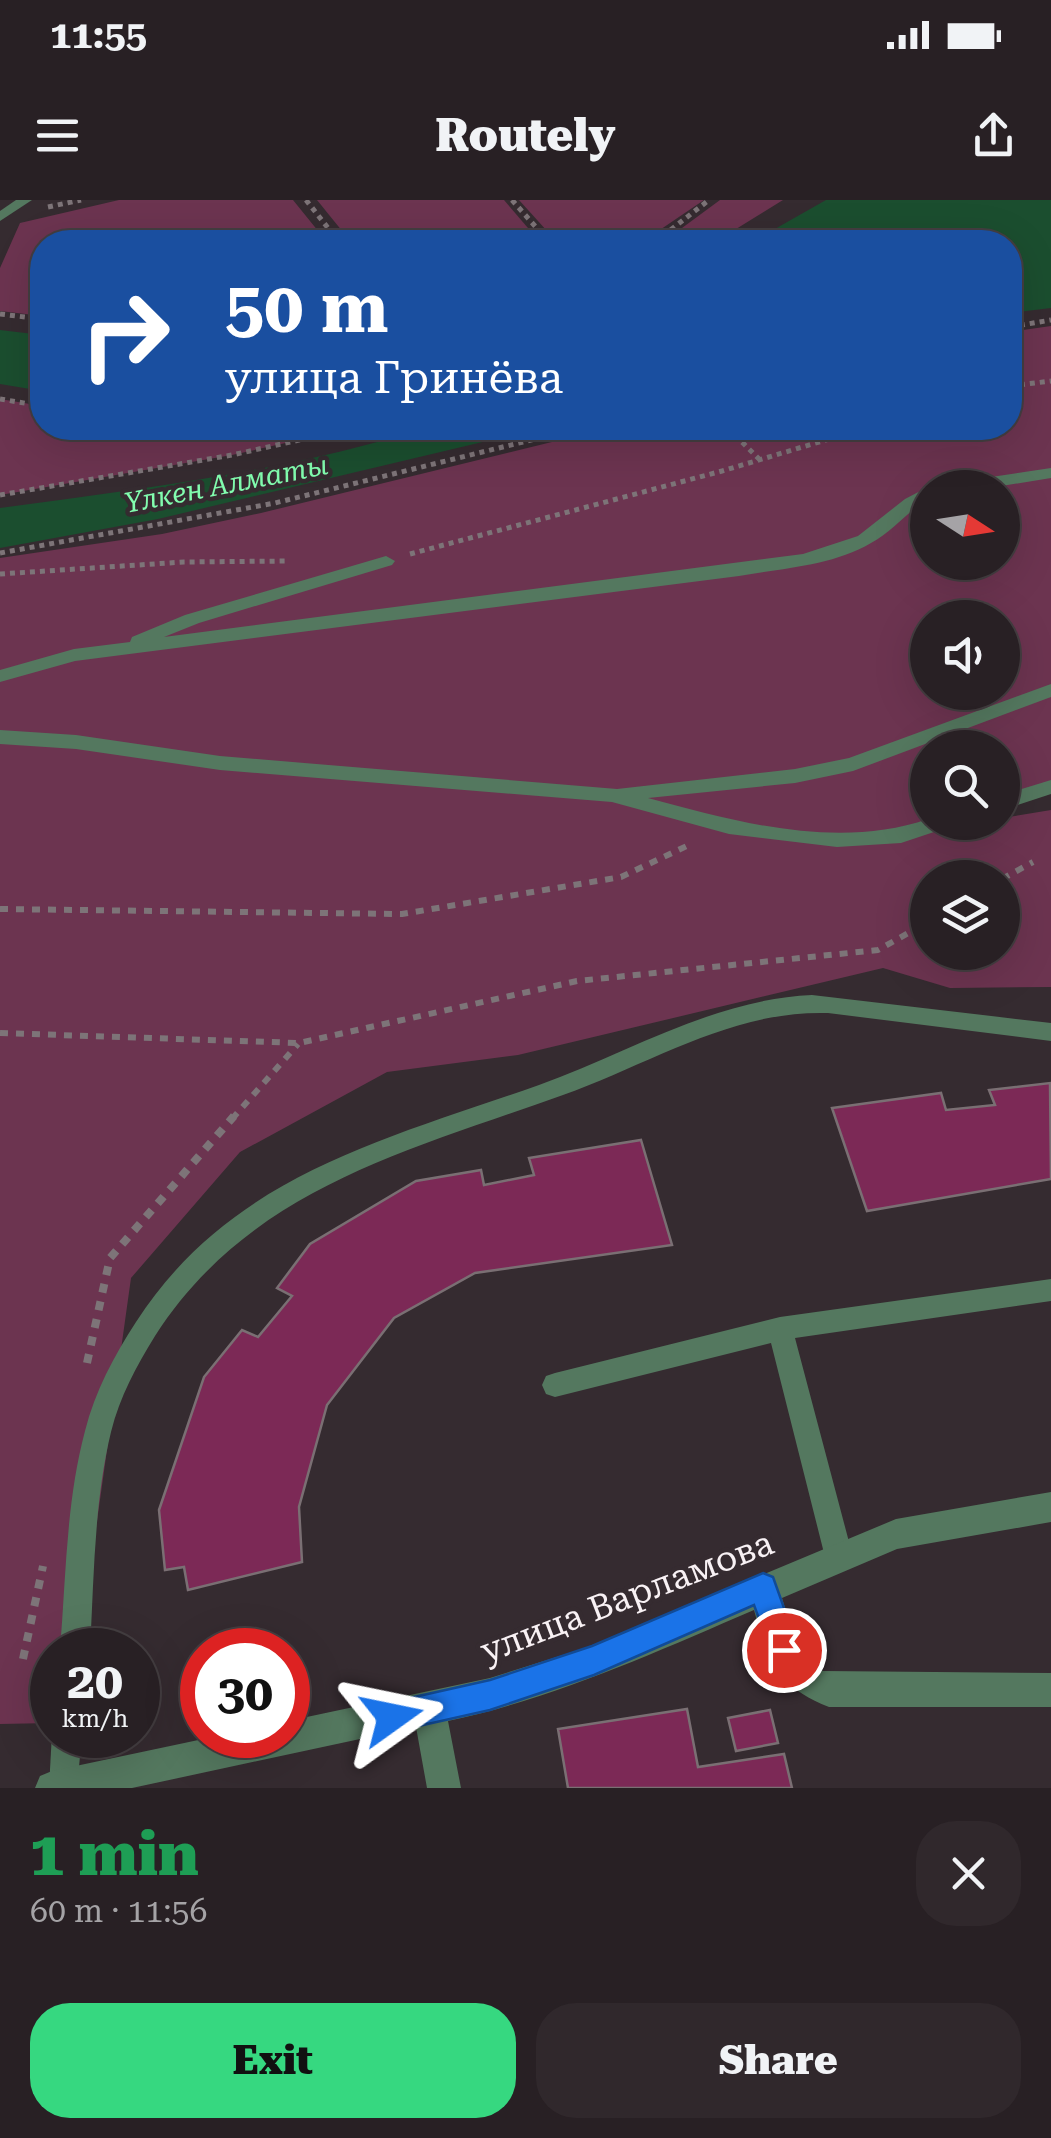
<!DOCTYPE html>
<html lang="en">
<head>
<meta charset="utf-8">
<style>
  body { margin:0; font-family:"Roboto Serif",serif; background:#30282c; color:#f1f3f6; height:100vh; display:flex; flex-direction:column; font-size:38px; white-space:nowrap }
  * { box-sizing:border-box; margin:0 }
  p { font-size:32px; color:#a5a3a6 }
  .icon { flex:none; width:55px; height:55px; fill:none; stroke:currentColor; stroke-width:2; stroke-linecap:round; stroke-linejoin:round }
  .map { position:relative; height:1588px; overflow:hidden }
  .panel { display:flex; flex-direction:column; background:#282024; flex:1 }
  .panel>* { flex:none }
  .banner { position:absolute; left:30px; top:30px; width:992px; height:210px; border-radius:40px; box-shadow:0 10px 40px #0002,0 0 0 2px #443e41; background:#1a4fa0; color:#fff; overflow:hidden }
  .needle { width:65px; rotate:102deg }
  .controls { position:absolute; left:910px; top:270px; display:grid; gap:20px }
  .controls a { display:grid; place-items:center; width:110px; height:110px; border-radius:50%; background:#282024; box-shadow:0 10px 40px #0002,0 0 0 2px #443e41; font-size:50px }
  .speed { position:absolute; left:30px; top:1428px; display:flex; gap:20px; font-size:50px; font-weight:700; text-align:center }
  .speed>* { display:grid; place-content:center; width:130px; height:130px; border-radius:50%; background:#282024; box-shadow:0 10px 40px #0002,0 0 0 2px #443e41; line-height:1 }
  .speed small { font-size:25px; font-weight:400 }
  .speed .limit { border:15px solid #d22; background:#fff; color:#111 }
  .pin { position:absolute; display:grid; place-items:center; width:85px; height:85px; color:#fff; margin:-42px; border:5px solid #fff; border-radius:50%; box-shadow:0 2px 10px #0007 }
  .me { position:absolute; width:110px; margin:-55px; rotate:78deg; stroke-linejoin:round; filter:drop-shadow(0 0 8px #0008) }
  .turn { display:flex; align-items:center; gap:35px; height:210px; padding:0 30px; font-size:45px }
  .turn .icon { width:130px; height:130px; stroke-width:2.5 }
  .turn b { display:block; font-size:70px; line-height:85px }
  .round { display:grid; place-items:center; flex:none; width:105px; height:105px; border-radius:40px; background:#30282c }
  .overview { display:flex; align-items:center; justify-content:space-between; height:170px; padding:0 30px }
  h1 { font-size:60px; font-weight:800; line-height:75px; color:#1e9e55 }
  .action { display:flex; gap:20px; margin-top:auto; padding:20px 30px }
  .action a { flex:1; height:115px; border-radius:40px; background:#36d880; color:#111; font-size:40px; font-weight:800; line-height:115px; text-align:center }
  .action a+a { background:#30282c; color:#f1f3f6 }
  .status { display:flex; justify-content:space-between; align-items:center; height:70px; padding:0 50px; background:#282024; direction:ltr }
  .status svg { height:28px; fill:currentColor }
  header { display:flex; justify-content:space-between; align-items:center; height:130px; padding:0 30px; background:#282024; font-size:45px; font-weight:800 }
  .map>svg:first-child { display:block }
</style>
</head>
<body>
<div class="status"><b>11:55</b><svg viewBox="0 0 49 12"><path d="M0 12V9h3v3zM5 12V6h3v6zM10 12V3h3v9zM15 12V0h3v12zM26 1h20v11H26zM47 4h2v5h-2z"/></svg></div>
<header><svg class="icon" aria-label="menu" viewBox="0 0 24 24"><path d="M4 6h16M4 12h16M4 18h16"/></svg>Routely<svg class="icon" aria-label="share" viewBox="0 0 24 24"><path d="M12 15V3M7 8l5-5 5 5M5 13v7h14v-7"/></svg></header>
<div class="map">
<svg width="1051" height="1588" viewBox="0 0 1051 1588">
  <rect width="100%" height="100%" fill="#352b30"/>
  <!-- green -->
  <g fill="#6c3450" fill-rule="evenodd">
    <path d="M119,0h174l34,42h-285v74l-42,-5v-43l20,-45z"/>
    <path d="M317,0h187l36,42h-189z"/>
    <path d="M519,0h185l-62,42h-85z"/>
    <path d="M720,0h63l-68,42h-52z"/>
    <path d="M1051,126v457l-48,17 -1,-52h-74v74l-18,12 68,-11 24,-1 1,-4 48,-8v177l-101,1 -67,-20 -365,87 -131,17 -147,80 -109,126 -52,372h-27v73l-52,1v-1166l162,-24 99,-21 348,-85h401v-96zM928,288h74v74h-74zM928,418h74v74h-74zM928,678h74v74h-74z"/>
    <path d="M0,199l42,7v22h311l-121,27 -232,40z"/>
  </g>
  <!-- water -->
  <g fill="#1b4e2f">
    <path d="M826,0h225v108l-41,5v-71h-258z"/>
    <path d="M0,130l42,5v56l-42,-7z"/>
    <path d="M425,228h117l-384,91 -158,29v-40c141,-19 289,-37 425,-80z"/>
  </g>
  <!-- building -->
  <g fill="#7c2956" stroke="#7a6f73" stroke-width="2.5">
    <path d="M1050,883l1,96 -184,32 -35,-103 109,-15 5,17 49,-5 -6,-15z"/>
    <path d="M641,940l31,105 -197,28 -81,45 -67,87 -28,102 3,55 -114,28 -4,-23 -19,3 -6,-60 45,-133 38,-47 16,7 34,-41 -15,-8 33,-44 106,-63 65,-11 3,15 50,-10 -5,-17z"/>
    <path d="M687,1509l11,58 86,-13 8,34h-224l-10,-59z"/>
    <path d="M770,1510l8,33 -42,8 -8,-33z"/>
  </g>
  <g fill="none" stroke-linecap="round" stroke-linejoin="round">
    <!-- path-far2 -->
    <g stroke="#7d7478" stroke-width="5" stroke-dasharray="5 5" stroke-linecap="butt">
      <path d="M306,0l33,42"/>
      <path d="M512,0l37,42"/>
      <path d="M48,7l33,-7"/>
      <path d="M655,42l54,-42"/>
      <path d="M0,114l42,5"/>
      <path d="M1010,127l41,-7"/>
      <path d="M1010,186l41,-5"/>
      <path d="M0,199l42,7"/>
      <path d="M728,228l32,32"/>
      <path d="M0,295l232,-40 121,-27h-9"/>
      <path d="M0,353l275,-50 305,-75"/>
      <path d="M410,354l312,-83 144,-43"/>
      <path d="M0,374l184,-12 104,-1"/>
    </g>
    <!-- path-far1 -->
    <g stroke="#7d7478" stroke-width="6" stroke-dasharray="8 8" stroke-linecap="butt">
      <path d="M1002,679l31,-17"/>
      <path d="M0,709l402,5 219,-37 70,-33"/>
      <path d="M0,833l299,10 278,-62 301,-31 50,-28"/>
      <path d="M232,919l66,-75"/>
    </g>
    <!-- path -->
    <g stroke="#7d7478" stroke-width="8" stroke-dasharray="9 9" stroke-linecap="butt">
      <path d="M87,1163l23,-105 124,-142"/>
      <path d="M23,1459l20,-93"/>
    </g>
    <!-- service -->
    <g fill="#54785f" fill-rule="evenodd">
      <path d="M16,0h16l-32,21v-10z"/>
      <path d="M1051,268v10l-62,10h-46l8,-5z"/>
      <path d="M928,287v12c-21,13 -36,33 -57,44 -39,23 -88,25 -132,33l-664,85 -75,21v-12l74,-21 56,-7 2,-5 53,-22 201,-59 9,5 -3,4 -193,58 -35,14 639,-83 55,-18 47,-37z"/>
      <path d="M1051,484v13l-198,74 -58,12 -147,15c88,24 190,52 280,21v3h24l-3,5 -48,16 -64,4 -108,-13 -117,-32 -392,-32 -144,-21 -76,-5v-14l76,5 144,21 397,33 178,-20 54,-11z"/>
      <path d="M1051,580v14l-49,16v-15z"/>
      <path d="M812,795l239,28v18l-223,-28c-96,-3 -178,51 -265,82 -155,56 -313,93 -408,241 -19,31 -35,60 -44,96 -17,71 -17,145 -21,218h-30c6,-73 6,-148 25,-219 10,-40 29,-75 51,-109 95,-147 248,-182 403,-237 89,-32 176,-86 273,-90z"/>
      <path d="M1051,1079v22l-256,37 58,219 -4,10 -10,4 -10,-4 -4,-10 -54,-214 -216,54 -9,-3 -4,-9 4,-9 9,-3 225,-56z"/>
      <path d="M52,1533l30,2 -5,53h-28z"/>
    </g>
    <!-- minor -->
    <path fill="#54785f" fill-rule="evenodd" d="M1051,1292v30l-154,27 -115,49c9,29 15,55 41,73l228,2v34h-222c-51,-20 -61,-46 -75,-97 -100,43 -199,88 -306,111l13,67h-34l-11,-61 -284,61h-97l5,-12 12,-5 170,-36h66v-14l202,-43 105,-33 301,-126z"/>
  </g>
  <!-- route -->
  <path fill="#1a73e8" stroke="#114b97" stroke-width="2.5" d="M763,1373l10,4 26,73 -5,10 -10,5 -10,-5 -20,-55 -160,70 -104,35 -98,22 -11,-4 -4,-11 4,-10 11,-5 98,-22 102,-34z"/>
  <g text-anchor="middle" dominant-baseline="central" stroke-width="9" stroke-linejoin="round" paint-order="stroke">
    <!-- far-water labels -->
    <g font-size="28" font-style="italic" fill="#82fdaf" stroke="#352b30">
      <text transform="translate(226 284) rotate(-11)">Үлкен Алматы</text>
    </g>
    <!-- near-street labels -->
    <g font-size="35" fill="#f8f1f4" stroke="#352b30">
      <text transform="translate(627 1397) rotate(-21)">улица Варламова</text>
    </g>
  </g>
</svg>
<div class="controls">
<a><svg class="needle" viewBox="-14 -14 28 28"><path d="M0-13l5 13h-10z" fill="#e53935"/><path d="M0 13l5-13h-10z" fill="#a5a3a6"/></svg></a>
<a><svg class="icon" aria-label="sound" viewBox="0 0 24 24"><path d="M4 9h4l5-4v14l-5-4H4zM17 9q2 3 0 6"/></svg></a>
<a><svg class="icon" aria-label="search" viewBox="0 0 24 24"><circle cx="10" cy="10" r="6"/><path d="M15 15l6 6"/></svg></a>
<a><svg class="icon" aria-label="layers" viewBox="0 0 24 24"><path d="M12 4l9 5-9 5-9-5zM3 14l9 5 9-5"/></svg></a>
</div>
<div class="speed"><div>20<small>km/h</small></div><div class="limit">30</div></div>
<div class="pin" style="left:784px;top:1450px;background:#d93025"><svg class="icon" aria-label="arrive" viewBox="0 0 24 24"><path d="M6 21V4h12l-3 4 3 4H6"/></svg></div>
<svg class="me" style="left:392px;top:1517px" viewBox="-20 -20 40 40"><path d="M0-17L14 15 0 8-14 15z" fill="#1a73e8" stroke="#fff" stroke-width="4"/></svg>
<div class="banner">
<div class="turn"><svg class="icon" aria-label="right" viewBox="0 0 24 24"><path d="M7 20v-9h11M14 6l5 5-5 5"/></svg><div><b>50 m</b>улица Гринёва</div></div>
</div>
</div>
<section class="panel">
<div class="overview"><div><h1>1 min</h1><p>60 m · 11:56</p></div><a class="round"><svg class="icon" aria-label="close" viewBox="0 0 24 24"><path d="M6 6l12 12M18 6L6 18"/></svg></a></div>
<div class="action"><a>Exit</a><a>Share</a></div>
</section>
</body>
</html>
